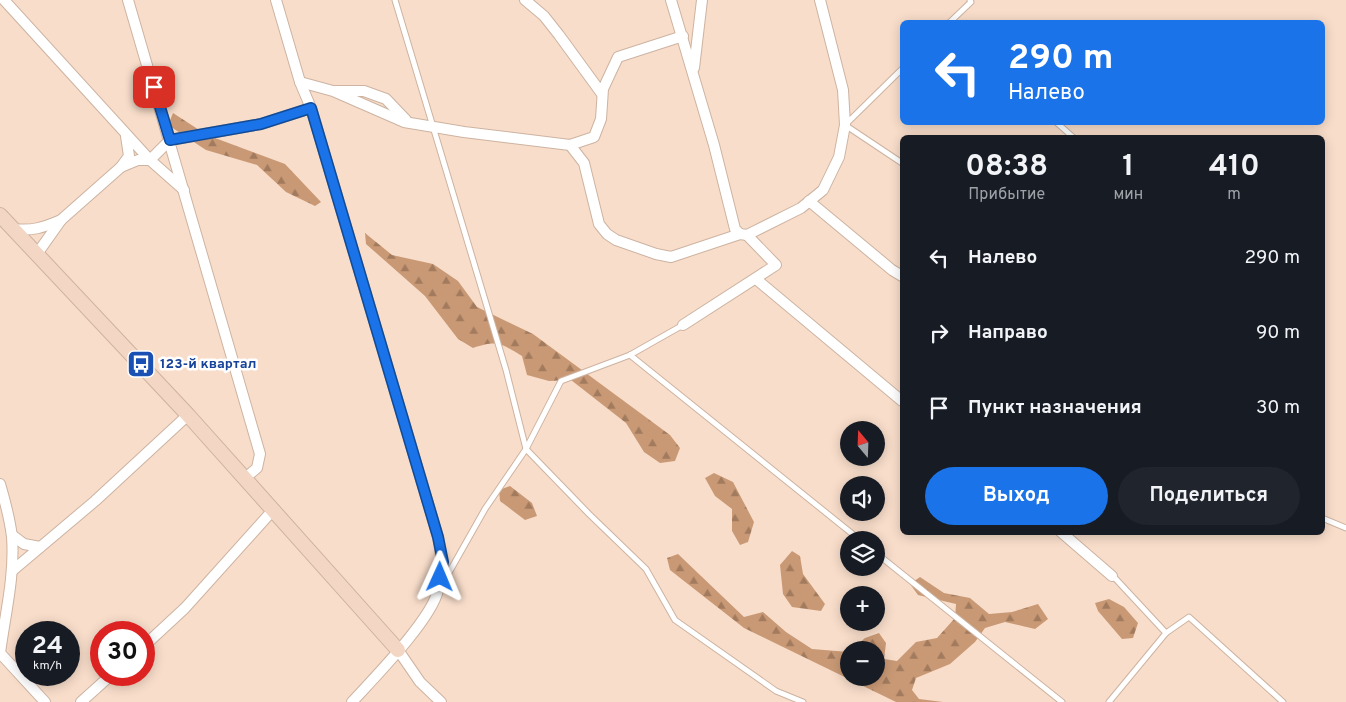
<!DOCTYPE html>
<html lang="ru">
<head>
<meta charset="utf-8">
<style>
  body { margin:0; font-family:Overpass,sans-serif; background:#20242c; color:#f1f3f6; height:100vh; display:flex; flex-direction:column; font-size:19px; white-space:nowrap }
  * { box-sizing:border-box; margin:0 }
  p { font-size:16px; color:#9ea1a6 }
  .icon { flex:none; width:28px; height:28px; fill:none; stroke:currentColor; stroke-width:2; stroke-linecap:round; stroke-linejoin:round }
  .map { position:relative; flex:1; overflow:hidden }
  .sheet { position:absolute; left:900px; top:135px; width:425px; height:400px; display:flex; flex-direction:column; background:#171b24; border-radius:8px; box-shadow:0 2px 12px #0003 }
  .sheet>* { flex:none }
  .banner { position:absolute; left:900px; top:20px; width:425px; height:105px; border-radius:8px; box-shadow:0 2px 12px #0003; background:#1a73e8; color:#fff; overflow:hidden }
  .needle { width:32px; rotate:341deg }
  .buttons { position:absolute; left:840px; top:421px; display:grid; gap:10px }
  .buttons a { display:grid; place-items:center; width:45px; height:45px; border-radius:50%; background:#171b24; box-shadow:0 2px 12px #0003; font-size:25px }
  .speed { position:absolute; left:15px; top:621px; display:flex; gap:10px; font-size:25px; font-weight:700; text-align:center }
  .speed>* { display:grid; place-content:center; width:65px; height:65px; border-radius:50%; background:#171b24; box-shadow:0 2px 12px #0003; line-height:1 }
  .speed small { font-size:12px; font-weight:400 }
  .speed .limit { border:8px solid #d22; background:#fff; color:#111 }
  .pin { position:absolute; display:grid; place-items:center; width:42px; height:42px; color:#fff; margin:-21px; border-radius:10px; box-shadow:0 2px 8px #0006 }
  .me { position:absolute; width:55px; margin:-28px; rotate:1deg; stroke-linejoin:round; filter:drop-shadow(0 0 4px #0008) }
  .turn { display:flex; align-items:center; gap:18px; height:105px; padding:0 25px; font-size:22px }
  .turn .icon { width:65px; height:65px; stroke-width:2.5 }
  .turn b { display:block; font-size:35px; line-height:42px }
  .eta { display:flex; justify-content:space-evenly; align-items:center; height:85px; text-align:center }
  .eta b { font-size:30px; font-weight:700; line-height:35px }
  .cta { display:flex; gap:10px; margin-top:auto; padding:10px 25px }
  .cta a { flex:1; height:58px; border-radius:30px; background:#1a73e8; color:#fff; font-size:20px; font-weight:700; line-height:58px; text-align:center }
  .cta a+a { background:#20242c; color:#f1f3f6 }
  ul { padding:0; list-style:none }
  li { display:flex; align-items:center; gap:15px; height:75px; padding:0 25px }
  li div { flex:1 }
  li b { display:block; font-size:19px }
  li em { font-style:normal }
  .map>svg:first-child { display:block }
</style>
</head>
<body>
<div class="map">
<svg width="1346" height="702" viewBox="0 0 1346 702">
  <defs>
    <pattern id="forest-firs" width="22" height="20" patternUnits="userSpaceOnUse" patternTransform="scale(1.25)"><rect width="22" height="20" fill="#c99975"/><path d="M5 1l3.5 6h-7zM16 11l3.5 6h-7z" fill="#a27b5e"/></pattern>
  </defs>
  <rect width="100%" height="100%" fill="#f8ddca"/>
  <!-- forest -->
  <g fill="url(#forest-firs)">
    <path d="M173,113l34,22 78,29 36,38 -6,4 -29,-14 -29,-27 -51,-15 -38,-25z"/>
    <path d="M365,233l27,22 41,9 25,17 19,26 56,27 137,101 10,13 -5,13 -15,2 -16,-11 -18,-29 -55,-43 -22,1 -22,-6 -5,-19c-22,-13 -24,-16 -49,-8l-15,-9 -33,-43 -59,-52z"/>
    <path d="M714,473l19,9 21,40 -6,20 -8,3 -8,-14v-22l-17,-13 -10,-18z"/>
    <path d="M510,486l22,17 5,13 -12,4 -25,-19 -1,-11z"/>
    <path d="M792,551l8,5 3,18 22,30 -4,7 -29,-4 -9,-13 -3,-29z"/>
    <path d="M678,554l66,63 19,-5 23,20 26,17 37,3v26h27v-28h-25l14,-12 14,-5 7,10 -2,16 13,2 19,-19 21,-4 18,-20 1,-14 -38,-9 -8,-11 10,-7 24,16 26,5 19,16 23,-2 26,-8 10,15 -13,10 -30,-7 -20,6 -10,14 -25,22 -34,14 -4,12 7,9 24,3h-47l-152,-74 -74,-58 -3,-12z"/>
    <path d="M1109,599l15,8 14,16 -5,15 -11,1 -24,-28 -3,-8z"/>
  </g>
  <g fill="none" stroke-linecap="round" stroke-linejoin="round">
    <!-- lane casing -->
    <g stroke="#cdb3a1" stroke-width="7">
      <g id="lane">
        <path d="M395,0l111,370 20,79 63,65 57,55 29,51 101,71 27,11"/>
        <path d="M950,22l21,-20 -1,-2"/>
        <path d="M902,69l-57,56 57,38"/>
        <path d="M1056,122l18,16"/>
        <path d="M630,355l230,185"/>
        <path d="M1322,518l24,10"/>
        <path d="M876,553l186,149"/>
        <path d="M442,585l43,-76 41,-60 35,-68 69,-26 53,-30"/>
        <path d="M1166,633l23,-16 94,85"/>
        <path d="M1109,702l57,-69 -53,-57"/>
      </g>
    </g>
    <!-- street casing -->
    <g stroke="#cdb3a1" stroke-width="12">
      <g id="street">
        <path d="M4,0l146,160 34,30"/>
        <path d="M128,0l132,454 -3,14 -12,10"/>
        <path d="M276,0l24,82 11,26 127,429c4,20 5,33 0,53 -6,29 -64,88 -86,112"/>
        <path d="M525,0l19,16 15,19 43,59"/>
        <path d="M671,0l43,145 21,84 5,5 7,1 54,-27 22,-18 16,-33 6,-32 -2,-35 -23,-90"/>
        <path d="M694,68l8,-68"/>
        <path d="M300,82l33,9 71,31 60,10 106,13 24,-8 7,-18 2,-30 15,-32 65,-21"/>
        <path d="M336,91h28l22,8 20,21"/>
        <path d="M570,145l14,18 15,61 8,10 9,6 40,14 15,3 69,-23"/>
        <path d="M121,167l17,-7h12l20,-20 91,-16 50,-16"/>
        <path d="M809,201l83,69 10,6"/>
        <path d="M13,229c20,2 29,-1 48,-9"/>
        <path d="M37,254l24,-34 60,-53 8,-11 -3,-20"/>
        <path d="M756,279l146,122"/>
        <path d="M683,325l93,-60 -29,-30"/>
        <path d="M0,484c5,17 10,36 12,53 3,38 -7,78 -12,116l45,49"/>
        <path d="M1061,532l51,44"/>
        <path d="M12,535l12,9 16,3"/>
        <path d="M12,571l83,-70 93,-86"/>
        <path d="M144,646l41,-38 89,-99"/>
        <path d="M398,650l22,32 21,20"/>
        <path d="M81,702l30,-27"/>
      </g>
    </g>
    <!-- secondary casing -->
    <g stroke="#cdb3a1" stroke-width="16">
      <path id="secondary" d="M0,215l188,200 210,235"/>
    </g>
    <!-- lane -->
    <use href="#lane" stroke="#fff" stroke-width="5"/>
    <!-- street -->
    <use href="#street" stroke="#fff" stroke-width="10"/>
    <!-- secondary -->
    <use href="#secondary" stroke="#f3d6c3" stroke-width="14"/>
  </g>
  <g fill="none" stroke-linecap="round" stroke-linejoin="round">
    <!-- route casing -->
    <g stroke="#114b97" stroke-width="12">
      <path id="route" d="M154,87l16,53 91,-16 50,-16 127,429 5,25 -3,15"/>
    </g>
    <!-- route -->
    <use href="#route" stroke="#1a73e8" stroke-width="9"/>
  </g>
  <!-- icons -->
  <defs>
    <g id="bus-square" transform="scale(1.4375)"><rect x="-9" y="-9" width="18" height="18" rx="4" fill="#1a4fb4" stroke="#fff"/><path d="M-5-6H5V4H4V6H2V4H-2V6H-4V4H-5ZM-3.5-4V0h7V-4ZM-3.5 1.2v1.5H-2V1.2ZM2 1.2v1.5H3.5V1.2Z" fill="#fff"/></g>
  </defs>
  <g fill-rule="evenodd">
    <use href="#bus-square" x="141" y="364"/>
  </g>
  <g text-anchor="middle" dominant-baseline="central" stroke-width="5" stroke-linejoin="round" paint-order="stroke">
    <!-- transit labels -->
    <g font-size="14" font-weight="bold" fill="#164399" stroke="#fff" text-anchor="start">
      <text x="160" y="364">123-й квартал</text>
    </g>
  </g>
</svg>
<div class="buttons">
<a><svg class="needle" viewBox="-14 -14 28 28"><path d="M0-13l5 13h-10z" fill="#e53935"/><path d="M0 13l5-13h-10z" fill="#9ea1a6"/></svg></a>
<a><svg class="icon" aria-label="sound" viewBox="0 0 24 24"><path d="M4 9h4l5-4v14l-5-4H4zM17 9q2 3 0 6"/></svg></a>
<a><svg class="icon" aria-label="layers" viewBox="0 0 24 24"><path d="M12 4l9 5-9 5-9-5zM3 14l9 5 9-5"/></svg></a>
<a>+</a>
<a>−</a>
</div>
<div class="speed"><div>24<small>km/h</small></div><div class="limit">30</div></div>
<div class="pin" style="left:154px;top:87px;background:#d93025"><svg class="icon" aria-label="arrive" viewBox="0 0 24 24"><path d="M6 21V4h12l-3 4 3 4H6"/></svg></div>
<svg class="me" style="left:440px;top:577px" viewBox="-20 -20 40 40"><path d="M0-17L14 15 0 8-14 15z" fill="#1a73e8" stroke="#fff" stroke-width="4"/></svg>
<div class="banner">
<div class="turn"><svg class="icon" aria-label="left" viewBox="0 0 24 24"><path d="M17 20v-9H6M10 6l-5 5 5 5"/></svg><div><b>290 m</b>Налево</div></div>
</div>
<section class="sheet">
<div class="eta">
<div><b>08:38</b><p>Прибытие</p></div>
<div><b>1</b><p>мин</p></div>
<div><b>410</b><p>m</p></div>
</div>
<ul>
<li><svg class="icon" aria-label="left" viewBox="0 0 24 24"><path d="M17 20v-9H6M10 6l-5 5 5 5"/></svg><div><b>Налево</b></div><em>290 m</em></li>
<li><svg class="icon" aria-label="right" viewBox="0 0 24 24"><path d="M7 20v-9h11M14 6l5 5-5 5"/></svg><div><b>Направо</b></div><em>90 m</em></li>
<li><svg class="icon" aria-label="arrive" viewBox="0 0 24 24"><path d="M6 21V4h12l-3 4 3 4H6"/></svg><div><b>Пункт назначения</b></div><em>30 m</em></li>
</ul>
<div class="cta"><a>Выход</a><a>Поделиться</a></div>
</section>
</div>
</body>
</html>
